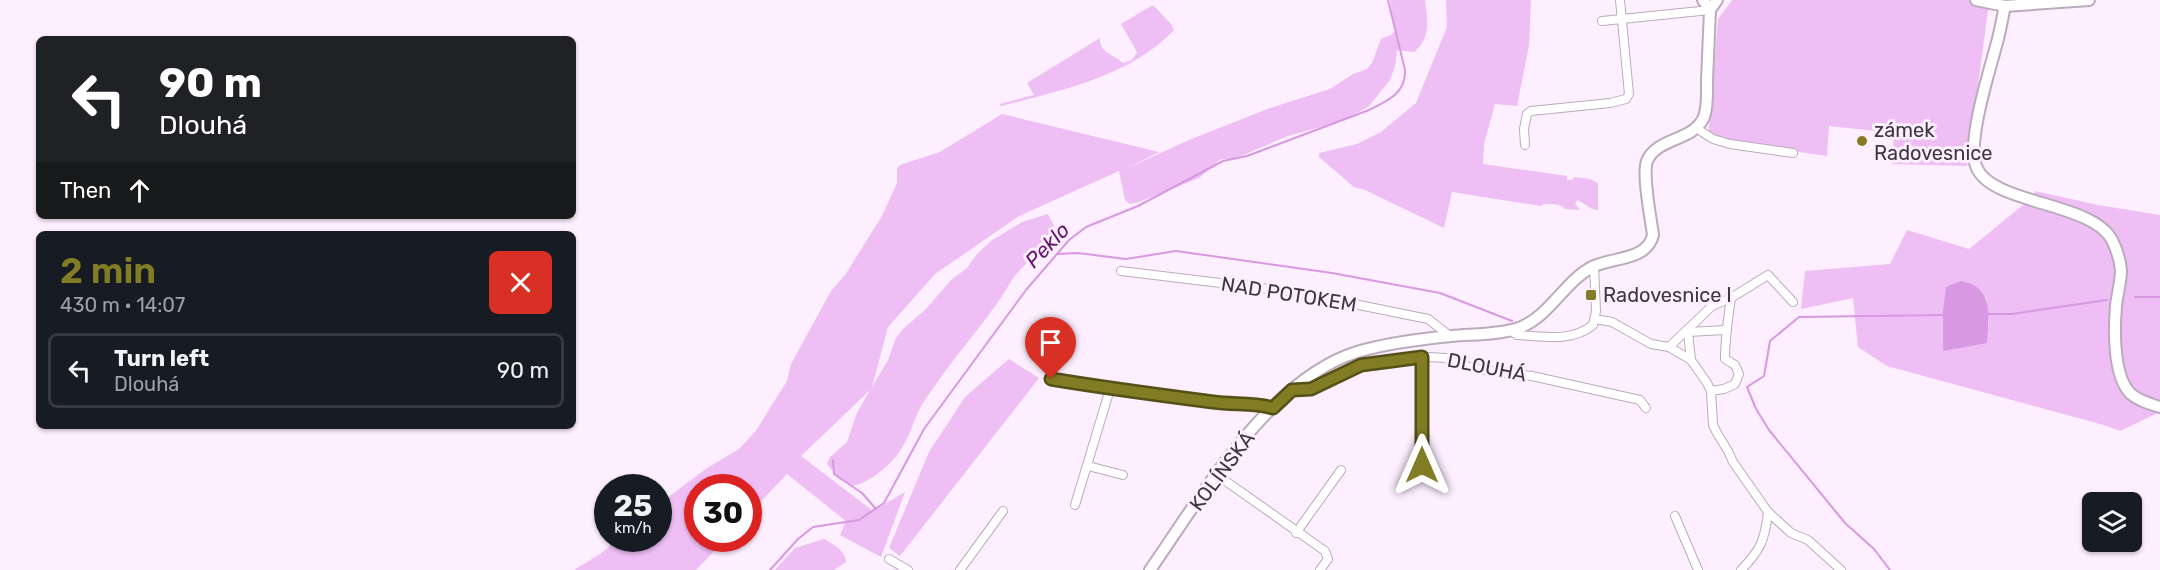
<!DOCTYPE html>
<html lang="en">
<head>
<meta charset="utf-8">
<style>
  body { margin:0; font-family:Rubik,sans-serif; background:#20242c; color:#f1f3f6; height:100vh; display:flex; flex-direction:column; font-size:22px; white-space:nowrap }
  * { box-sizing:border-box; margin:0 }
  p { font-size:20px; color:#9ea1a6 }
  .icon { flex:none; width:33px; height:33px; fill:none; stroke:currentColor; stroke-width:2; stroke-linecap:round; stroke-linejoin:round }
  .map { position:relative; flex:1; overflow:hidden }
  .details { position:absolute; left:36px; top:231px; width:540px; height:198px; display:flex; flex-direction:column; background:#171b24; border-radius:9px; box-shadow:0 2px 4px #0004 }
  .details>* { flex:none }
  .guide { position:absolute; left:36px; top:36px; width:540px; height:183px; border-radius:9px; box-shadow:0 2px 4px #0004; background:#202124; color:#fff; overflow:hidden }
  .tools { position:absolute; left:2082px; top:492px; display:grid; gap:12px }
  .tools a { display:grid; place-items:center; width:60px; height:60px; border-radius:9px; background:#171b24; box-shadow:0 2px 4px #0004; font-size:30px }
  .speed { position:absolute; left:594px; top:474px; display:flex; gap:12px; font-size:30px; font-weight:700; text-align:center }
  .speed>* { display:grid; place-content:center; width:78px; height:78px; border-radius:50%; background:#171b24; box-shadow:0 2px 4px #0004; line-height:1 }
  .speed small { font-size:15px; font-weight:400 }
  .speed .limit { border:9px solid #d22; background:#fff; color:#111 }
  .pin { position:absolute; display:grid; place-items:center; width:51px; height:51px; color:#fff; margin:-62px -26px; border-radius:50% 50% 50% 0; rotate:-45deg; box-shadow:0 0 6px #0007 }
  .pin .icon { rotate:45deg }
  .me { position:absolute; width:66px; margin:-33px; rotate:0deg; stroke-linejoin:round; filter:drop-shadow(0 0 4px #0008) }
  .turn { display:flex; align-items:center; gap:21px; height:126px; padding:0 24px; font-size:27px }
  .turn .icon { width:78px; height:78px; stroke-width:2.5 }
  .turn b { display:block; font-size:42px; line-height:51px }
  .then { display:flex; align-items:center; height:57px; padding:0 24px; background:#0003; gap:12px; font-size:22px }
  .round { display:grid; place-items:center; flex:none; width:63px; height:63px; border-radius:9px; background:#20242c }
  .head { display:flex; align-items:center; justify-content:space-between; height:102px; padding:0 24px }
  h1 { font-size:36px; font-weight:600; line-height:45px; color:#827d24 }
  ul { padding:0; list-style:none }
  li { display:flex; align-items:center; gap:18px; height:75px; margin:0 12px 9px; padding:0 12px; border:3px solid #363941; border-radius:9px }
  li div { flex:1 }
  li b { display:block; font-size:22px }
  li em { font-style:normal }
  .map>svg:first-child { display:block }
</style>
</head>
<body>
<div class="map">
<svg width="2160" height="570" viewBox="0 0 2160 570">
  <rect width="100%" height="100%" fill="#fdefff"/>
  <!-- green -->
  <g fill="#eebef5" fill-rule="evenodd">
    <path d="M1390,0h35c2,19 7,38 -11,52l-17,-2 -2,16 -5,14 -21,26 -24,14 -57,16 -54,23h-13l-22,19 -60,24 -9,2 -5,-4 -6,-29 -100,45 -84,58 -47,53 -16,60 16,-27 8,-22 7,-9 23,-20 25,-29 16,-12 10,-14 14,-13 31,-19 26,-8 6,12c-5,24 -30,35 -42,54 -22,38 -53,70 -78,107 -5,7 -11,15 -15,23 -8,18 -13,37 -28,52 -9,10 -25,21 -38,24l-14,-7 -12,-15 3,-7 17,-15 10,-29 13,-23 -69,66 72,55 32,-19 -24,65 -41,-22 6,-14 -59,-47 -38,40 -1,-26h-50v50l28,1 -30,31h-122l26,-16 18,-15 40,-1 1,-34 48,-36 32,-19 16,-17 32,-51 4,-17 40,-73 14,-16 37,-59 15,-33v-14l3,-4 40,-13 62,-38 157,38 -36,18 66,-30 81,-32 60,-19 23,-15 14,-5 5,-6 9,-24 10,-4 4,-4z"/>
    <path d="M1446,0h85l-2,45 -12,61 -22,-2 -11,40 -1,20 84,12v4h5l2,-3 16,2 8,4v27l-6,-1 -14,-9 -3,3 5,7 -15,-1c-5,-6 -13,-5 -21,-5l-3,2 -89,-14 -8,36 -79,-38 -11,-3 -35,-30v-4l38,-9 24,-12 35,-29 31,-76z"/>
    <path d="M1732,0h234l23,3 -22,163 -75,-2 2,-31 -65,-7 -2,30 -119,-17 10,-120z"/>
    <path d="M1151,6h3l17,18 3,6c-45,47 -112,60 -173,76l-1,-2 34,-9 -7,-12 73,-45c-1,15 13,16 23,25l9,-3 5,-8 -16,-28z"/>
    <path d="M2035,191l63,14 62,10v197l-40,19 -16,-6 -217,-59 -29,-19 -5,-49 -52,11 4,-38 85,-7 17,-34 62,19 65,-53zM1986,297l3,27 -46,27v-39z"/>
    <path d="M1009,359l30,19 -139,178 -11,-8 40,-96 36,-55z"/>
    <path d="M824,539c10,6 21,11 22,23l-12,8h-59l20,-22z"/>
  </g>
  <!-- water -->
  <path fill="#d898e2" d="M1961,281c33,6 28,34 26,62l-44,8v-39l3,-25z"/>
  <g fill="none" stroke-linecap="round" stroke-linejoin="round">
    <!-- stream -->
    <g stroke="#d898e2" stroke-width="2">
      <path d="M1057,254l21,-1 48,6 50,-8 156,22 108,20 72,28"/>
      <path d="M2135,297h25"/>
      <path d="M1985,314h27l95,-14"/>
      <path d="M833,460l1,14 28,19 14,16"/>
      <path d="M770,570l28,-31 15,-12 46,-7 25,-17 40,-74 102,-139 43,-50 17,-13 52,-21 85,-45 24,-5 122,-46c19,-9 37,-17 36,-40l-17,-70"/>
      <path d="M1890,570l-16,-21 -29,-26 -76,-93 -13,-21 -9,-22 17,-11 6,-35 29,-24 145,-2"/>
    </g>
    <!-- street casing -->
    <g stroke="#bbabbd" stroke-width="10">
      <g id="street">
        <path d="M1602,21l108,-11"/>
        <path d="M1696,128l17,11 17,5 63,9"/>
        <path d="M1525,145l-1,-16 3,-15 4,-3 79,-8 16,-4 3,-5 -9,-94"/>
        <path d="M1121,271l174,21 133,27 22,17"/>
        <path d="M1595,319l17,3 39,22 18,3 43,-41 19,-8 37,-23 25,27"/>
        <path d="M1510,330l7,5c27,1 53,8 76,-10l3,-14 -2,-45"/>
        <path d="M1688,332l37,-2"/>
        <path d="M1688,332l3,28"/>
        <path d="M1669,347l22,13 16,23 4,8 2,34 4,8 11,18 5,11 35,50 23,21 17,7 33,30"/>
        <path d="M1051,379l170,24 42,2 10,3"/>
        <path d="M1292,390l19,-1 50,-24 68,-8 17,1 9,6 29,6 48,6 108,24 6,8"/>
        <path d="M1711,391l13,-2 11,-5 4,-10 -4,-9 -10,-6c0,-21 3,-40 6,-61"/>
        <path d="M1422,465v-108"/>
        <path d="M1088,466l35,9"/>
        <path d="M1217,475l108,76 3,8 -8,11"/>
        <path d="M1075,505l35,-116"/>
        <path d="M1675,516l23,54"/>
        <path d="M1296,533l45,-63"/>
        <path d="M889,559l19,11"/>
        <path d="M960,570l43,-59"/>
        <path d="M1741,570c20,-20 24,-31 27,-58"/>
      </g>
    </g>
    <!-- secondary casing -->
    <g stroke="#bbabbd" stroke-width="14">
      <g id="secondary">
        <path d="M1703,0l7,10"/>
        <path d="M1976,0l29,6 84,-6"/>
        <path d="M2005,6c-3,13 -5,27 -9,40 -7,27 -29,95 -20,120 14,39 115,35 136,74 4,8 8,21 9,30 0,12 -4,25 -5,36 -2,24 -3,71 15,88 8,7 19,10 29,13"/>
        <path d="M1150,570c51,-73 118,-190 207,-218 30,-9 63,-13 94,-16 22,-2 47,-1 68,-8 31,-12 45,-46 73,-61 20,-10 55,-6 61,-32 -2,-16 -11,-60 -6,-74 10,-24 46,-19 57,-44 4,-11 3,-26 3,-37 1,-23 2,-46 3,-70l7,-10"/>
      </g>
    </g>
    <!-- street -->
    <use href="#street" stroke="#fff" stroke-width="8"/>
    <!-- secondary -->
    <use href="#secondary" stroke="#fff" stroke-width="10"/>
  </g>
  <g fill="none" stroke-linecap="round" stroke-linejoin="round">
    <!-- route casing -->
    <g stroke="#545117" stroke-width="15">
      <path id="route" d="M1051,379c54,9 108,16 162,23 20,3 41,0 60,6l19,-18 19,-1 50,-24 61,-8v108"/>
    </g>
    <!-- route -->
    <use href="#route" stroke="#827d24" stroke-width="10"/>
  </g>
  <!-- markers -->
  <g fill="#827d24" stroke="#fdefff" stroke-width="2">
    <circle cx="1862" cy="141" r="6"/>
    <rect x="1585" y="289" width="12" height="12" rx="3"/>
  </g>
  <g text-anchor="middle" dominant-baseline="central" stroke-width="6" stroke-linejoin="round" paint-order="stroke">
    <!-- poi labels -->
    <g font-size="20" fill="#3d363e" stroke="#fdefff" text-anchor="start">
      <text x="1874" y="130">zámek<tspan x="1874" dy="23">Radovesnice</tspan></text>
      <text x="1603" y="295">Radovesnice I</text>
    </g>
    <!-- street labels -->
    <g font-size="20" fill="#3d363e" stroke="#fdefff">
      <text transform="translate(1289 294) rotate(9)">NAD POTOKEM</text>
      <text transform="translate(1487 367) rotate(11)">DLOUHÁ</text>
      <text transform="translate(1222 471) rotate(-53)">KOLÍNSKÁ</text>
    </g>
    <!-- water labels -->
    <g font-size="21" font-style="italic" fill="#62146d" stroke="#fdefff">
      <text transform="translate(1047 245) rotate(-46)">Peklo</text>
    </g>
  </g>
</svg>
<div class="tools">
<a><svg class="icon" aria-label="layers" viewBox="0 0 24 24"><path d="M12 4l9 5-9 5-9-5zM3 14l9 5 9-5"/></svg></a>
</div>
<div class="speed"><div>25<small>km/h</small></div><div class="limit">30</div></div>
<div class="pin" style="left:1051px;top:379px;background:#d93025"><svg class="icon" aria-label="arrive" viewBox="0 0 24 24"><path d="M6 21V4h12l-3 4 3 4H6"/></svg></div>
<svg class="me" style="left:1422px;top:465px" viewBox="-20 -20 40 40"><path d="M0-17L14 15 0 8-14 15z" fill="#827d24" stroke="#fff" stroke-width="4"/></svg>
<div class="guide">
<div class="turn"><svg class="icon" aria-label="left" viewBox="0 0 24 24"><path d="M17 20v-9H6M10 6l-5 5 5 5"/></svg><div><b>90 m</b>Dlouhá</div></div>
<div class="then">Then<svg class="icon" aria-label="ahead" viewBox="0 0 24 24"><path d="M12 20V5M6 11l6-6 6 6"/></svg></div>
</div>
<section class="details">
<div class="head"><div><h1>2 min</h1><p>430 m · 14:07</p></div><a class="round" style="background:#d93025;color:#fff"><svg class="icon" aria-label="close" viewBox="0 0 24 24"><path d="M6 6l12 12M18 6L6 18"/></svg></a></div>
<ul>
<li><svg class="icon" aria-label="left" viewBox="0 0 24 24"><path d="M17 20v-9H6M10 6l-5 5 5 5"/></svg><div><b>Turn left</b><p>Dlouhá</p></div><em>90 m</em></li>
</ul>
</section>
</div>
</body>
</html>
